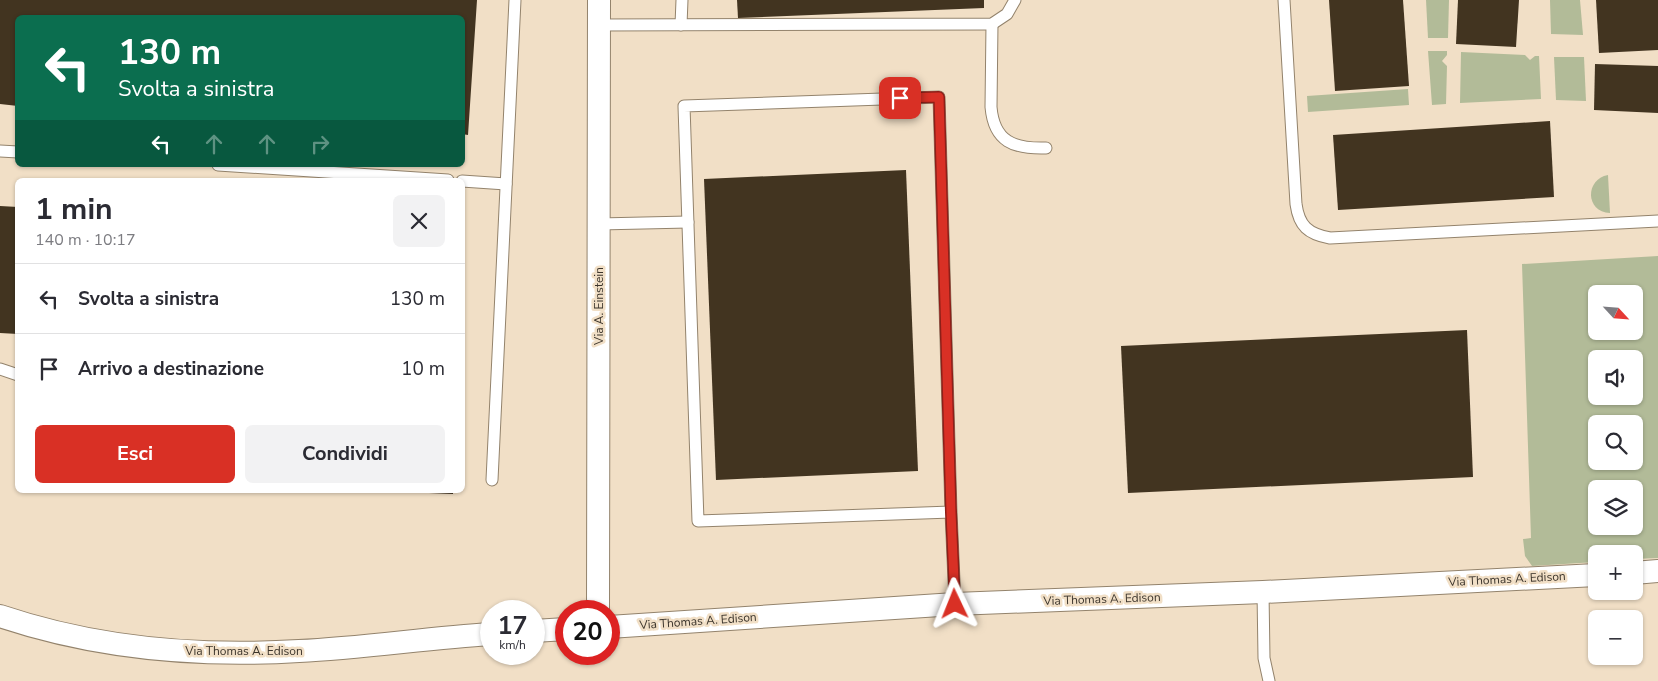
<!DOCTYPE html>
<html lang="it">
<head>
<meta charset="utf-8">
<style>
  body { margin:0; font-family:"Nunito Sans",sans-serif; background:#f2f2f3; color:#2b2b33; height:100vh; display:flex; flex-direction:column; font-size:19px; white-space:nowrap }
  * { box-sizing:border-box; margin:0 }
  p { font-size:16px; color:#7c7c81 }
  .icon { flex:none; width:28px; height:28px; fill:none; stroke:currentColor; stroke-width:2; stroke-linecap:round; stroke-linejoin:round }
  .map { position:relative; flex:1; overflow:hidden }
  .details { position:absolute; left:15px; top:178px; width:450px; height:315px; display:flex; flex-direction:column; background:#fff; border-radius:8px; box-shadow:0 1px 4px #0004 }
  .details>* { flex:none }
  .hud { position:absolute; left:15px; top:15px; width:450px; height:152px; border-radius:8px; box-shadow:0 1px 4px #0004; background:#0b6e4f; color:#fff; overflow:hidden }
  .needle { width:32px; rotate:116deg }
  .fabs { position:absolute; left:1588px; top:285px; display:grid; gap:10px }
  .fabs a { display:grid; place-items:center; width:55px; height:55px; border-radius:8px; background:#fff; box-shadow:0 1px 4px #0004; font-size:25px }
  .speed { position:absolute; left:480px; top:600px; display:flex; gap:10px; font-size:25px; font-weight:700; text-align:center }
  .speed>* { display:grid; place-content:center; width:65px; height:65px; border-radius:50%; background:#fff; box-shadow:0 1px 4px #0004; line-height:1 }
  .speed small { font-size:12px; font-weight:400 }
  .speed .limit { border:8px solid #d22; background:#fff; color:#111 }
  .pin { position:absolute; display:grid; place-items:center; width:42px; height:42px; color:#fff; margin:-21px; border-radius:10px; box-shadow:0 2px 8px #0006 }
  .me { position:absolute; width:55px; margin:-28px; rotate:358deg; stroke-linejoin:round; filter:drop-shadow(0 0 4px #0008) }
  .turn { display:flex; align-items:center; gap:18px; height:105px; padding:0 20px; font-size:22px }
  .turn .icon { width:65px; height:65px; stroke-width:2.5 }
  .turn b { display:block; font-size:35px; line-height:42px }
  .lanes { display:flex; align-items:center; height:48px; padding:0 20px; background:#0003; justify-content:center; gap:25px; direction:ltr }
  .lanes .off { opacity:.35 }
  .round { display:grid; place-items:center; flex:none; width:52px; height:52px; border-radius:8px; background:#f2f2f3 }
  .headline { display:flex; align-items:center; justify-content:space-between; height:85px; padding:0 20px }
  h1 { font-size:30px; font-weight:700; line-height:38px }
  .action { display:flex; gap:10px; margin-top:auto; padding:10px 20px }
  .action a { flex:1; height:58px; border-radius:8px; background:#d93025; color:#fff; font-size:20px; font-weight:700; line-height:58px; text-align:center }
  .action a+a { background:#f2f2f3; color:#2b2b33 }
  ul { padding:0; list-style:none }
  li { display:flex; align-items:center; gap:15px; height:70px; padding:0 20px; border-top:1px solid #e1e1e2 }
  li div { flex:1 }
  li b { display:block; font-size:19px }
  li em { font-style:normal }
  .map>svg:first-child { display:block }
</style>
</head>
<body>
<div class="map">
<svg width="1658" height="681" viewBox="0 0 1658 681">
  <rect width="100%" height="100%" fill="#f1dfc6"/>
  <!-- green -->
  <g fill="#b2bb98" fill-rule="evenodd">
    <path d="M1426,0h23l-1,38h-20z"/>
    <path d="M1550,0h30l3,35 -32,-1z"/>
    <path d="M1428,51h19v4l-5,6 5,5 -1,38 -14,1z"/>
    <path d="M1461,52l64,3 5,5 5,-4h4l2,43 -81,4z"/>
    <path d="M1554,57h30l2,44 -30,-1z"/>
    <path d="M1408,89l1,16 -101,7 -1,-16z"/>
    <path d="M1608,175l2,38c-25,-1 -25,-34 -2,-38z"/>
    <path d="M1658,256v302l-24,1v-5h-38v8l-64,4 -7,-10 -2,-17 8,-1 -9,-274zM1596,294h38v37h-38zM1596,359h38v37h-38zM1596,424h38v37h-38zM1596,489h38v37h-38z"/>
  </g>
  <!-- building -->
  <g fill="#423420">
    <path d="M0,0h477l-9,135 -6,-1v-116h-444v88l-18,-2z"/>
    <path d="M737,0h247v8l-246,10z"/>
    <path d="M1329,0h74l6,86 -74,5z"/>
    <path d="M1458,0h61l-3,47 -60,-3z"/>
    <path d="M1596,0h62v50l-59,3z"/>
    <path d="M1595,64l63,2v47l-64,-3z"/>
    <path d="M1550,121l4,76 -216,13 -5,-75z"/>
    <path d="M906,170l12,301 -202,9 -12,-301z"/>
    <path d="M0,206l18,1v127l-18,-1z"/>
    <path d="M1467,330l6,147 -345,16 -7,-147z"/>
    <path d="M429,490h24v4l-24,-1z"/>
  </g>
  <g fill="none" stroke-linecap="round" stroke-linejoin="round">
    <!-- service casing -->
    <g stroke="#93836c" stroke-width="13">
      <g id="service">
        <path d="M1284,0l12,204c3,22 12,30 34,34l328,-17"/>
        <path d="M992,24l-1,83c3,35 23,42 55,41"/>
        <path d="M599,25l393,-1 15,-10 8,-14"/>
        <path d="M681,25l1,-25"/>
        <path d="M0,151l18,1"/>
        <path d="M218,165l230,15"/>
        <path d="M462,181l44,3"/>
        <path d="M599,224l89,-2"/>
        <path d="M0,369l18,6"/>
        <path d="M492,480l23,-480"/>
        <path d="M951,512l-253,9 -14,-415 255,-9 12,415 4,92"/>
        <path d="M1263,592l1,66 5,23"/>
      </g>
    </g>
    <!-- minor casing -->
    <g stroke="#93836c" stroke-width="24">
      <g id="minor">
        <path d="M1634,573l24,-2"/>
        <path d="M598,611l1,-611"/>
        <path d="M0,616c95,32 199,41 299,35 64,-3 128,-13 192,-17"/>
        <path d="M609,627l346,-23 308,-12 333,-17"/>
        <path d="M534,631l32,-2"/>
      </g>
    </g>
    <!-- service -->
    <use href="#service" stroke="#fff" stroke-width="11"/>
    <!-- minor -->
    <use href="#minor" stroke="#fff" stroke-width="22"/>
  </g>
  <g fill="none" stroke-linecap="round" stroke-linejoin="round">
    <!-- route casing -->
    <g stroke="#8d1f18" stroke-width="12">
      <path id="route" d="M900,98l39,-1 12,415 4,92"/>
    </g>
    <!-- route -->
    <use href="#route" stroke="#d93025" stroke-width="9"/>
  </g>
  <g text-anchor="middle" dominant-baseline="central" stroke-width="5" stroke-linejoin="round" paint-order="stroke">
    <!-- street labels -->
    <g font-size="12" fill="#3b342b" stroke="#f1dfc6">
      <text transform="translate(599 306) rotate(-90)">Via A. Einstein</text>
      <text transform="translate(1507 579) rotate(-3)">Via Thomas A. Edison</text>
      <text transform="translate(1102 599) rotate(-2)">Via Thomas A. Edison</text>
      <text transform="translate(698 621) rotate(-4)">Via Thomas A. Edison</text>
      <text x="244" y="651">Via Thomas A. Edison</text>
    </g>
  </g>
</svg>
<div class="fabs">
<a><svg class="needle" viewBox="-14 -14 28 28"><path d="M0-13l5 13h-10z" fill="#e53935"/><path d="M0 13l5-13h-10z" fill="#7c7c81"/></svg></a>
<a><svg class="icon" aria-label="sound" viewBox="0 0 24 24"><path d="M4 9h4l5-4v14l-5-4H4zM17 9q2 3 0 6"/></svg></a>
<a><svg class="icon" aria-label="search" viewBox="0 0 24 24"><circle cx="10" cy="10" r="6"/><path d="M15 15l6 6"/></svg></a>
<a><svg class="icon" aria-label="layers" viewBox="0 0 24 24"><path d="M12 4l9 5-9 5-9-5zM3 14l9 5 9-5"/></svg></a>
<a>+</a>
<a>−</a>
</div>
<div class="speed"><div>17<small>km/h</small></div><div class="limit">20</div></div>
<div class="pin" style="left:900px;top:98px;background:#d93025"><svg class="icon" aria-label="arrive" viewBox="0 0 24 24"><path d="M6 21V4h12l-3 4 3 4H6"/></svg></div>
<svg class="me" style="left:955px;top:604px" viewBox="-20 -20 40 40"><path d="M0-17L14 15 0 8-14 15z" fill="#d93025" stroke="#fff" stroke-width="4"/></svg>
<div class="hud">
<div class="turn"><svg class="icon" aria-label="left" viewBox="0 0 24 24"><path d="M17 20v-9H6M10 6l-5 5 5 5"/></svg><div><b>130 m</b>Svolta a sinistra</div></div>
<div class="lanes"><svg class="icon" aria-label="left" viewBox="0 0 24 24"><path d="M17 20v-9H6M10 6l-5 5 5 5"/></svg><svg class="icon off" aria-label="ahead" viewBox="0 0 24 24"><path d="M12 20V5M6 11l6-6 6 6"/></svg><svg class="icon off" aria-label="ahead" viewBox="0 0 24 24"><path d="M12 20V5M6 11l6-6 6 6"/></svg><svg class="icon off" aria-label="right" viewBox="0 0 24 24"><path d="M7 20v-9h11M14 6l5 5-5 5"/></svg></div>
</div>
<section class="details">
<div class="headline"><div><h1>1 min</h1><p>140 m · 10:17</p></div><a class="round"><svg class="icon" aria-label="close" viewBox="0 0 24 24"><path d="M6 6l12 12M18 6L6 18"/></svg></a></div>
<ul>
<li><svg class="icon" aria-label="left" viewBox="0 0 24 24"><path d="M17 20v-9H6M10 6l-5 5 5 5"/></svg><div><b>Svolta a sinistra</b></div><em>130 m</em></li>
<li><svg class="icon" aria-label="arrive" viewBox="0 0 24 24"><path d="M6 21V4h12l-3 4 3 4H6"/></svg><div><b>Arrivo a destinazione</b></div><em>10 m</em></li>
</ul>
<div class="action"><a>Esci</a><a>Condividi</a></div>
</section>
</div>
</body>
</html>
